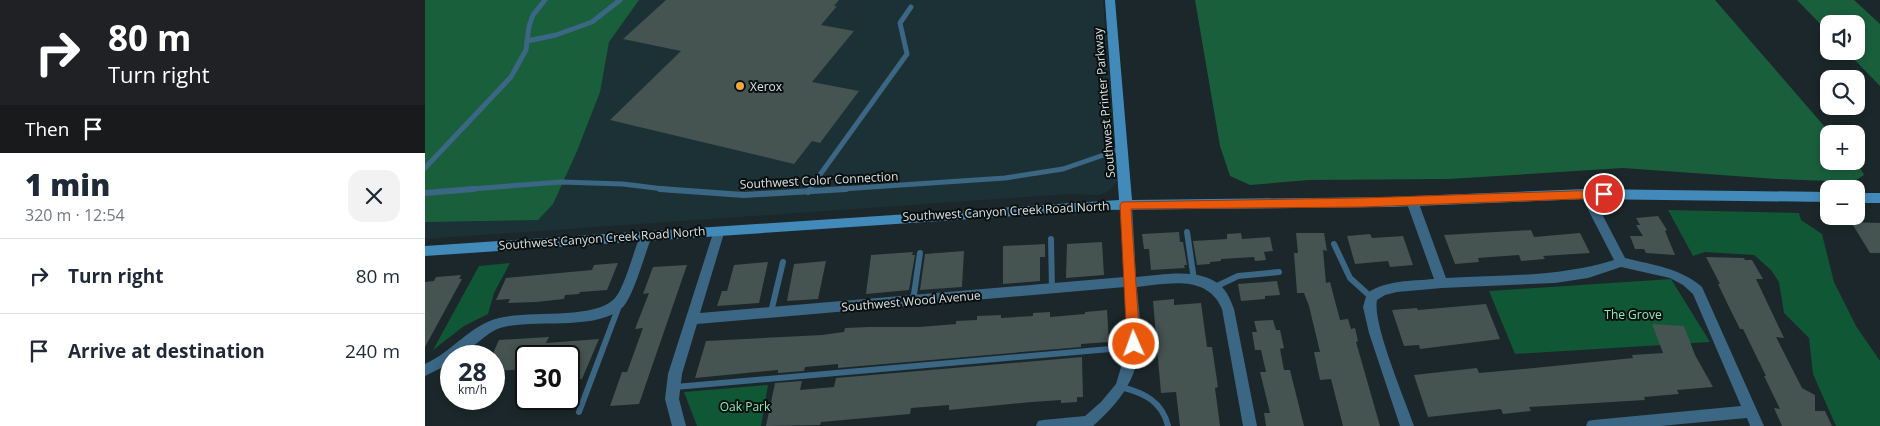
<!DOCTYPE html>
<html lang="en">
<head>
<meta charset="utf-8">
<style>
  body { margin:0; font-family:"Open Sans",sans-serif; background:#f2f2f3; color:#1f2937; height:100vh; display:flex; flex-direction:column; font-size:19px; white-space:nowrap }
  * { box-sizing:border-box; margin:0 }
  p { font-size:16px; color:#747a83 }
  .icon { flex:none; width:28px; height:28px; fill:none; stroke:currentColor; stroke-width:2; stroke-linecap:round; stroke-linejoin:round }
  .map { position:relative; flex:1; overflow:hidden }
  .panel { display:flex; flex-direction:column; background:#fff; width:425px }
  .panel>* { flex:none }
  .banner { background:#202124; color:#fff; overflow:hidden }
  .fabs { position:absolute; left:1395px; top:15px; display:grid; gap:10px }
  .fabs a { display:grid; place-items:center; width:45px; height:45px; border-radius:10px; background:#fff; box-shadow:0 2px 8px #0003; font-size:25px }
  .speed { position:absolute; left:15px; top:345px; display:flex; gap:10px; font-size:25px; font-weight:700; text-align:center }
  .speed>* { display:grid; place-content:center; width:65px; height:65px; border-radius:50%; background:#fff; box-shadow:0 2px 8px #0003; line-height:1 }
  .speed small { font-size:12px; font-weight:400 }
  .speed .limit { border:2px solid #111; border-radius:8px; background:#fff; color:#111 }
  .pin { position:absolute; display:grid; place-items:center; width:42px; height:42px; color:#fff; margin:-21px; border:2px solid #fff; border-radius:50%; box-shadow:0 1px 5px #0007 }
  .me { position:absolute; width:55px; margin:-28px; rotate:358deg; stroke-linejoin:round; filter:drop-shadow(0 0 4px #0008) }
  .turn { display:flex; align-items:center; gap:18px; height:105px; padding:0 25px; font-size:22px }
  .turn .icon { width:65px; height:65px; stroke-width:2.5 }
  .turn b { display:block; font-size:35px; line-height:42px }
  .then { display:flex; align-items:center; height:48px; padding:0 25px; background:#0003; gap:10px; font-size:19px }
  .round { display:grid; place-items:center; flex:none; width:52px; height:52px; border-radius:15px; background:#f2f2f3 }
  .head { display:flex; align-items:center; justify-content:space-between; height:85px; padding:0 25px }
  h1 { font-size:30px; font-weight:800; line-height:38px }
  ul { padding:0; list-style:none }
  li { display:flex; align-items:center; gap:15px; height:75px; padding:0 25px; border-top:1px solid #e0e1e3 }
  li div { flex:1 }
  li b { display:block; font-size:19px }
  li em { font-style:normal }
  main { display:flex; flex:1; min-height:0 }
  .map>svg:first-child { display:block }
</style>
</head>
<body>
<main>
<section class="panel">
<div class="banner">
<div class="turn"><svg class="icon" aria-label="right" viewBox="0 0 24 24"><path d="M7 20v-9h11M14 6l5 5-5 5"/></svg><div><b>80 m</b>Turn right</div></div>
<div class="then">Then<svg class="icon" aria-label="arrive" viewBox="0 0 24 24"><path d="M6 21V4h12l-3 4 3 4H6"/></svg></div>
</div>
<div class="head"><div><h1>1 min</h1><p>320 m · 12:54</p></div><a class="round"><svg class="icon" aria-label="close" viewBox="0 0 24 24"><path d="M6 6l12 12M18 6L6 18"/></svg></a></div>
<ul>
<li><svg class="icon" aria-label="right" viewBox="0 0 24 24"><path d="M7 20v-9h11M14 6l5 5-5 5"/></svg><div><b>Turn right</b></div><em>80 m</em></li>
<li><svg class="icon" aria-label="arrive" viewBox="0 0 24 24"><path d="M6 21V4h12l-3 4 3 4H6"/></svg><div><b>Arrive at destination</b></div><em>240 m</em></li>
</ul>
</section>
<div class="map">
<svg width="1455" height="426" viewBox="0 0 1455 426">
  <rect width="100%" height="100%" fill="#1b272a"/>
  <!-- built -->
  <path fill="#1c3136" d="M0,0h678l14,181 -7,9 -11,5 -31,-1 -643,45z"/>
  <!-- green -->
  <g fill="#105735">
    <path d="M1243,210l131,3 2,7 21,14 12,48 22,44 24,35v65h-44l-23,-52 -4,-36 -25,-25 -5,-31 -8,-12 -17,-15 -49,-3 -12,4z"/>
    <path d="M85,263l-16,30 -6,21 -24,12 -31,24 46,-84z"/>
    <path d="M1246,279l39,63 -195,12 -26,-63z"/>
    <path d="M343,385l-7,41h-64l-13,-34z"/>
  </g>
  <!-- forest -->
  <g fill="#195f3c">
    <path d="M0,0h214l-30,42 -9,50 -23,59 -24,53 -15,16 -113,2z"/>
    <path d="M770,0h520l116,134h-2v27l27,-1 8,15 -11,7 -76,-3 -154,-11 -174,11 -140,1 -59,5 -20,-9 -10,-30z"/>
    <path d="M1372,0h57l26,24v62l-34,-35h10v-27h-27v9z"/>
  </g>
  <!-- building -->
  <g fill="#455351">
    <path d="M241,0h173l-5,6h3l-16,19 33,6 -42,51 47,9 -39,52 -8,-2 -18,23 -184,-44 71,-69 -58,-12z"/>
    <path d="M1233,216l9,14 -2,1 10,24 -29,-2 -2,-4h-9l-5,-13h13l-7,-11h4l-4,-7z"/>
    <path d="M1426,222l29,1v30h-10z"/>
    <path d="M1106,230l3,7 46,-4 10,20 -47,3 2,3 -24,2 -2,-6 -41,3 1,4 -24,2 -11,-29z"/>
    <path d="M754,232l1,10h3l4,23h-3l1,3 -34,2 -2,-21h-5l-2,-15z"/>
    <path d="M816,233l1,6 28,-2 3,14 -9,1 2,8 -11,1 -1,-4 -33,2v2l-11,1v2l-13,1 -4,-24 34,-2v-5z"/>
    <path d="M871,233h28l3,18 -4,-1 3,33 4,-1 10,38 8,-1 3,10 4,-1 3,13 -2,1 24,84h-37l-12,-47 -11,1 -6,-28h6l-11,-46 -5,-13h-7l-3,-40h4z"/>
    <path d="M945,234l2,4 31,-2 10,29 -23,2 -2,-6 -33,3 -8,-28z"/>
    <path d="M677,242l2,33 -38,3 1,-34z"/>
    <path d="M620,244v13h-5v24l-37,3v-38z"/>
    <path d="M539,251l-2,36 -42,3 5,-36z"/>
    <path d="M488,252l-1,3h3l-6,35 -43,4 5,-39z"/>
    <path d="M1281,257l38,1 1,2h7l11,19h-7l28,59 -8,-1 26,51 13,7v16h10l7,15h-50l-8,-18 6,1 -16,-33h2l-23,-47h-3l-11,-22 -11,-23h2z"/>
    <path d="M401,261l-8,38 -31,2 7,-37z"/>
    <path d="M343,262l-9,41 -42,3 5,-15h5l7,-26z"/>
    <path d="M193,263l-11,27 -27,2 -1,2 -14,1 -1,4 -28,3 -28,1 2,-4 -14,1 10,-22 86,-8 2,-5z"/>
    <path d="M262,265l-48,139 -29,2 12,-34h5l16,-44 -8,1 14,-36 -6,1 10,-27z"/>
    <path d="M36,275l-2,4h3l-37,68v-65l9,-1 2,-4z"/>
    <path d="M852,281l3,14 -15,1v3l-24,2 -3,-17z"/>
    <path d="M749,299v6l27,-2 6,44h5l6,40 -3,1 5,38h-40l-4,-34 -15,1 -8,-92z"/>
    <path d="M1061,304l14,35 -80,10 -1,-4 -15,1 -12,-36 25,-2 1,2z"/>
    <path d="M682,310l2,32 -28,2v3l-243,21v-4l-33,3 -1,4 -26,2v-3l-83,8 11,-37 116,-6 22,-3 1,-4 23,-1h51l37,-3v-3l21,-1v-4l24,-1v3l32,-2v-3l17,-1v5l35,-3v-2z"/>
    <path d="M848,320l3,10h4l4,18 -4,1 4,21h6l14,56h-38l-2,-13h6l-10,-41h6l-5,-22h-6l-3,-18h5l-3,-11z"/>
    <path d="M1227,324l32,2 11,29 18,32 -36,3 2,4 -35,3 1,3 -116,7 2,4 -28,3 -2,-5 -73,8 -14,-42 63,-7 2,5 44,-4 110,-11 -1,-3 31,-2z"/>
    <path d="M124,337l-3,6 53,-4 -17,40 -13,1v-24h-43v13l-32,2v-20l5,-11z"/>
    <path d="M657,357l1,40h-6v5l-16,1v-3l-29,2 -83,8v-5l-38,3 -1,6 -89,8 -1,3 -54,1 9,-43 27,-2 -2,9 34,-3 2,-9z"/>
  </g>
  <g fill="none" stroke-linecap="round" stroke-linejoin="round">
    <!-- lane-far1 -->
    <g stroke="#3b6684" stroke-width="5">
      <path d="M102,41l29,-6 36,-13 28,-22"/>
      <path d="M0,168l86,-91 15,-27 3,-24 4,-11 12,-15"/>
      <path d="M33,190l103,-8 62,2 49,6"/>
      <path d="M384,190l98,-136 -7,-31 11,-16"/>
      <path d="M402,190l178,-12 58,-9 58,-20"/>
    </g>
    <!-- lane -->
    <g stroke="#3b6684" stroke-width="6">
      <path d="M235,189l84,6 102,-6"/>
      <path d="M383,192l2,-3"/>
      <path d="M0,193l49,-4"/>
      <path d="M762,232l7,48"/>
      <path d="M626,239l1,50"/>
      <path d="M909,244l16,34 21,19"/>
      <path d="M790,287l23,-11 41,-4"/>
      <path d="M488,301l7,-48"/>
      <path d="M346,312l12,-50"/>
      <path d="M250,387l458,-40"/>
      <path d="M696,387c23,6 41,14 47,39"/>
      <path d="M154,412l40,-106"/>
    </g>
    <!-- street -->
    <g fill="#3b6684" fill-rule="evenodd">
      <path d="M1161,190l4,1 35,67c28,7 55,10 77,29l62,139h-14l-3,-8 -87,8h-74l2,-5 5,-1 148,-14 -48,-112 -10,-9 -13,-7 -49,-11 -33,11 -33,5 -113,5 -45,4 -12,3 -8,5c-5,23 28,100 37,126h-14l-31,-93 -6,-26 4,-14c20,-13 44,-12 67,-14l-28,-78 2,-3 4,-1 6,4 28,77c57,-3 114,-1 168,-18l-34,-66z"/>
      <path d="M701,201l4,1 2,3 4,72c26,-2 63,-10 84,8 7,6 11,16 14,24l23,117h-14l-21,-117c-15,-35 -54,-25 -85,-22 1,18 5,39 3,57 -3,36 -21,59 -47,82h-57l2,-5 5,-1 42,-4 16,-14 15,-18 12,-40 -3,-57 -428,37 -15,50 -3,25 7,27h-14l-7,-27 3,-25 47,-147h8l2,3 -25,83 424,-36 -4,-72 2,-3z"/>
      <path d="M221,231l4,2 2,3c-7,17 -18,59 -29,71 -25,25 -90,11 -123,21 -18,6 -31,28 -49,28v6l-2,2 -24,12v-12c27,-12 45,-39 74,-46 29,-8 95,2 115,-19 10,-9 20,-49 26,-63l2,-3z"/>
    </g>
    <!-- secondary -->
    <g fill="#428aba" fill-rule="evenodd">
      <path d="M680,0h10l17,200 258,-3 196,-8 243,3v10l-243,-3 -196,8 -288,3 -677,46v-10l694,-46z"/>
      <rect x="1431" y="193" width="24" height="10"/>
    </g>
  </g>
  <!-- route -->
  <path fill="#ea580c" stroke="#983908" d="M1179,190l5,4 -5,4 -243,9 -230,2 9,135 -2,4 -4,2 -5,-2 -2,-4 -7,-139 2,-3 239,-4z"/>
  <!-- markers -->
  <circle fill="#efa73d" stroke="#0a0f10" stroke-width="2" cx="315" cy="86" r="5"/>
  <g text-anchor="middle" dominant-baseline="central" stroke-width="4" stroke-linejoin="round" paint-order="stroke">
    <!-- poi labels -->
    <g font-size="12" fill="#dae2e4" stroke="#0a0f10" text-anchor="start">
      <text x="325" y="86">Xerox</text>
    </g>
    <!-- street labels -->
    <g font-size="12" fill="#dae2e4" stroke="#0a0f10">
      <text transform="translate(679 103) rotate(-95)">Southwest Printer Parkway</text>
      <text transform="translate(394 180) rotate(-3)">Southwest Color Connection</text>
      <text transform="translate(581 211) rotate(-3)">Southwest Canyon Creek Road North</text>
      <text transform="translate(177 238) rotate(-4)">Southwest Canyon Creek Road North</text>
      <text transform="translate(486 301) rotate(-5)">Southwest Wood Avenue</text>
    </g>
    <!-- park labels -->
    <g font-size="12" fill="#8debb3" stroke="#0a0f10">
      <text x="1208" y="314">The Grove</text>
      <text x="320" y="406">Oak Park</text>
    </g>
  </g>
</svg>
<div class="fabs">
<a><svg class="icon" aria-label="sound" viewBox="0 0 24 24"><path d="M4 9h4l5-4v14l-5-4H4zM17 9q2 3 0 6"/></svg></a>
<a><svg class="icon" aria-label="search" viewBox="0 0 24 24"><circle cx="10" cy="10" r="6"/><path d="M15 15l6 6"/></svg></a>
<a>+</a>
<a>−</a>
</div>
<div class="speed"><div>28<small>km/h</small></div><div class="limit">30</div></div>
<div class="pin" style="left:1179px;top:194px;background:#d93025"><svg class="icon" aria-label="arrive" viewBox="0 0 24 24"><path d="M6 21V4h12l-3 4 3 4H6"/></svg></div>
<svg class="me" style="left:709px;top:344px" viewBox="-20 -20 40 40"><circle r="17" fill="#ea580c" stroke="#fff" stroke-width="3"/><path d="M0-11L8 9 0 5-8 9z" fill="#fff"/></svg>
</div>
</main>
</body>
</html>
